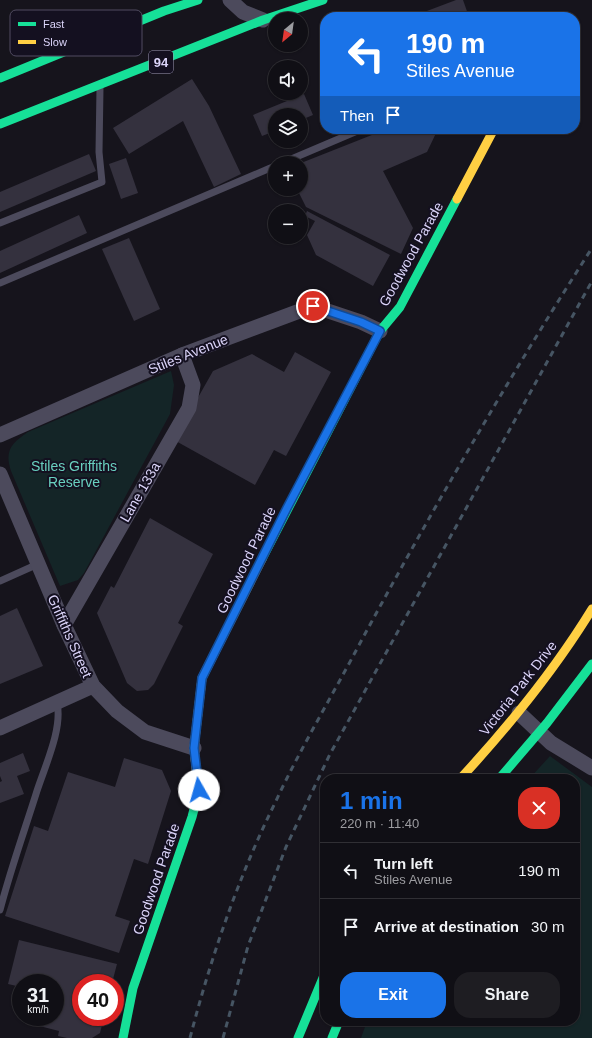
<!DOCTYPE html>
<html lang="en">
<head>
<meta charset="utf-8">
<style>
  body { margin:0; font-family:Helvetica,sans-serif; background:#1e1d22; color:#f1f3f6; height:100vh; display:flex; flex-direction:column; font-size:15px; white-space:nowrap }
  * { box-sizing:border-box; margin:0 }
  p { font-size:13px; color:#9c9ca0 }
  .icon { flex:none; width:22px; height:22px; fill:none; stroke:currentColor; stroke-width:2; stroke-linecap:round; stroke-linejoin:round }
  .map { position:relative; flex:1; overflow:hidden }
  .side { position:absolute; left:320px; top:774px; width:260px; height:252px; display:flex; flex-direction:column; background:#100f15; border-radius:16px; box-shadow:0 1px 3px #0004,0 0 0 1px #302f34 }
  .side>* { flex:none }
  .top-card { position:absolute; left:320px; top:12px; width:260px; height:122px; border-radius:16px; box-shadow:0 1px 3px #0004,0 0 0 1px #302f34; background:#1a73e8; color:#fff; overflow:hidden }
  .needle { width:26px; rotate:209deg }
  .tools { position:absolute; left:268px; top:12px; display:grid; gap:8px }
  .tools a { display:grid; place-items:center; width:40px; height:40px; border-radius:50%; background:#100f15; box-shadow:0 1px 3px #0004,0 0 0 1px #302f34; font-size:20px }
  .speed { position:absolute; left:12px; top:974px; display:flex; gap:8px; font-size:20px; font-weight:700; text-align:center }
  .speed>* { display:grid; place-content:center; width:52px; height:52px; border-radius:50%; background:#100f15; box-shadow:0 1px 3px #0004,0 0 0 1px #302f34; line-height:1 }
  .speed small { font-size:10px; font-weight:400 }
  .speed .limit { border:6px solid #d22; background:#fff; color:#111 }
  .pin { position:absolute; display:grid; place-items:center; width:34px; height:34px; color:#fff; margin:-17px; border:2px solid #fff; border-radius:50%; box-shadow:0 1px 4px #0007 }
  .me { position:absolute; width:44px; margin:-22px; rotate:353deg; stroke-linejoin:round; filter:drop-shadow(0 0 3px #0008) }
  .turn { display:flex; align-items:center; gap:14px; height:84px; padding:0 20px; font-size:18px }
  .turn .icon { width:52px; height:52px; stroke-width:2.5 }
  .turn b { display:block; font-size:28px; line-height:34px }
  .then { display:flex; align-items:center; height:38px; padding:0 20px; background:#0003; gap:8px; font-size:15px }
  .round { display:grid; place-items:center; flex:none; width:42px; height:42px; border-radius:16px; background:#1e1d22 }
  .head { display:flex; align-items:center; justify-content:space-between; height:68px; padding:0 20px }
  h1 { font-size:24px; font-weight:800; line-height:30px; color:#1a73e8 }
  .cta { display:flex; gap:8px; margin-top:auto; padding:8px 20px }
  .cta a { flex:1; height:46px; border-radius:16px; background:#1a73e8; color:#fff; font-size:16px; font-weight:800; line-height:46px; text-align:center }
  .cta a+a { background:#1e1d22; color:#f1f3f6 }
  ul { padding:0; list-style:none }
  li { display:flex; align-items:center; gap:12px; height:56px; padding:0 20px; border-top:1px solid #302f34 }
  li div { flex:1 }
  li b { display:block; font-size:15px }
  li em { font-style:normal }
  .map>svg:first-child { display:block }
</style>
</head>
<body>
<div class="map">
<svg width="592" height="1038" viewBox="0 0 592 1038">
  <rect width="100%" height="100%" fill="#16141c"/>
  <!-- green -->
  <g fill="#142527">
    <path d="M171,371l3,14 -4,29 -86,159 -6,7 -18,6 -49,-115c-7,-21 1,-28 17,-39z"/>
    <path d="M550,756l42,31v251h-231l6,-17h208v-242h-46z"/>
  </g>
  <!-- building -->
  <g fill="#34313e">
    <path d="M456,0h7l6,17h-58z"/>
    <path d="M192,79l17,27 32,68 -27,13 -31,-66 -54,33 -16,-26z"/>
    <path d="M304,94l9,21 -12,5v-5h-26v16l-13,5 -9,-21z"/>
    <path d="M387,129h51l-11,23 -44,19 30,57 -12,26 -95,-47 -9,-18h4v-26z"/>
    <path d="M89,154l7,17 -96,41v-20z"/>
    <path d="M126,158l12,35 -17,6 -12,-35z"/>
    <path d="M307,211l83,44 -17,31 -57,-31 -9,-20 8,-14 -10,-5z"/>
    <path d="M79,215l8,18 -87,40v-22z"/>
    <path d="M129,238l31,71 -26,12 -32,-72z"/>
    <path d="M295,352l36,20 -45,84 -12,-6 -19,35 -81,-45 39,-69 39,-17 32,18z"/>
    <path d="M150,518l63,36 -35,69 5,3 -29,58 -6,6 -11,1 -10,-8 -30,-70 14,-27 3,2z"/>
    <path d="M17,608l26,58 -43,18v-68z"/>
    <path d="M23,753l7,18 -13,5 7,18 -24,9v-21l2,-1 -2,-5v-13z"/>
    <path d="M124,758l38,12 9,21 -23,73 -14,-5 -19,57 15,5 -11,32 -114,-37 29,-90 14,5 20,-59 47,15z"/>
    <path d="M19,940l98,24 -5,19h-31v34h23l-4,16 -8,5h-25l-9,-2 1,-5 -35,-9 1,-5h30v-34h-34v4l-13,-3z"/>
  </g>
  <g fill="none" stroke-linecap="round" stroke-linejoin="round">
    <!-- lane -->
    <g stroke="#4c4a5c" stroke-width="7">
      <path d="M282,163l80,-34"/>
      <path d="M0,223l102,-41 -3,-30 1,-64"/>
      <path d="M0,283l275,-117"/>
      <path d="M0,581l38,-17"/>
      <path d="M0,910c10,-39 24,-78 36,-116 8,-26 27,-65 21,-91"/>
    </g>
    <!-- street -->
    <g stroke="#4c4a5c" stroke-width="15">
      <path d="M230,0l13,12 20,8"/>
      <path d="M0,435l182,-80 131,-49 48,16 19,9"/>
      <path d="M0,474l64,151 29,61 24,25 28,21 49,16"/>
      <path d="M64,625l125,-217 4,-23 -11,-30"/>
      <path d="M519,713l32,30 41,25"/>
      <path d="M0,728l93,-42"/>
    </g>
    <!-- fast -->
    <g stroke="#16e098" stroke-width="9">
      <path d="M0,78l164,-67 34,-11"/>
      <path d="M0,124l263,-104 60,-20"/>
      <path d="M262,559l118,-228 20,-24 57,-108"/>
      <path d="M499,779l48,-56 45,-59"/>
      <path d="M123,1038l10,-50 59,-171 7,-27 -2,-13"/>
      <path d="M298,1038l27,-65"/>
      <path d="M332,1038l7,-17"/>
    </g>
    <!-- slow -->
    <g stroke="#ffcf43" stroke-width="9">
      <path d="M457,199l37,-70"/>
      <path d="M197,777l-3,-29 8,-70 60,-119"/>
      <path d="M460,779c49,-53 94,-108 132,-170"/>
    </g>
    <!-- rail -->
    <g stroke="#465563" stroke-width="3" stroke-dasharray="6 5" stroke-linecap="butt">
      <path d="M190,1038c21,-81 48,-160 85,-235 25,-54 56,-105 84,-158 73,-135 150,-268 233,-397"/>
      <path d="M223,1038l25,-92 38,-99 44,-93 262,-473"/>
    </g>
  </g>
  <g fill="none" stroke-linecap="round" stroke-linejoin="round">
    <!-- route casing -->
    <g stroke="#114b97" stroke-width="10">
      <path id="route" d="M199,790l-5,-42 8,-70 85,-170 93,-177 -19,-9 -48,-16"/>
    </g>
    <!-- route -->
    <use href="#route" stroke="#1a73e8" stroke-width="7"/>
  </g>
  <g text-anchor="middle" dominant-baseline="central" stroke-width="4" stroke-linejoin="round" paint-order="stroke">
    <!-- shield labels -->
    <rect fill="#141020" stroke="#9f99b8" stroke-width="1" x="149" y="51" width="24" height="22" rx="3"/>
    <g font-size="13" font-weight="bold" fill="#dbd4f9">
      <text x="161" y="62">94</text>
    </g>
    <!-- street labels -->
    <g font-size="14" fill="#dbd4f9" stroke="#141020">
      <text transform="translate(411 254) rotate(-61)">Goodwood Parade</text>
      <text transform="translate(188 354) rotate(-22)">Stiles Avenue</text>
      <text transform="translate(140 492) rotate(-60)">Lane 133a</text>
      <text transform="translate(246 560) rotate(-64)">Goodwood Parade</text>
      <text transform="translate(70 636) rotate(66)">Griffiths Street</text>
      <text transform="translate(518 688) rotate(-52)">Victoria Park Drive</text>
      <text transform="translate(156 879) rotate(-71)">Goodwood Parade</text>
    </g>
    <!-- park labels -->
    <g font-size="14" fill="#69d0bf" stroke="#141020">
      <text x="74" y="466">Stiles Griffiths<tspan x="74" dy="16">Reserve</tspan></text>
    </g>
  </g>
  <!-- legend -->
  <rect x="10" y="10" width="132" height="46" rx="6" fill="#141020" stroke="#504b61" stroke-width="1"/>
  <rect x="18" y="22" width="18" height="4" fill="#16e098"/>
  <rect x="18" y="40" width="18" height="4" fill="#ffcf43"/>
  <g font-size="11" fill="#dbd4f9">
    <text x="43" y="28">Fast</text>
    <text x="43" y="46">Slow</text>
  </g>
</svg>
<div class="tools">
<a><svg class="needle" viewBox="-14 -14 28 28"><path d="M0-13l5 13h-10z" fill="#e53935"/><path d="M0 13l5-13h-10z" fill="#9c9ca0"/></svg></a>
<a><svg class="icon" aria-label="sound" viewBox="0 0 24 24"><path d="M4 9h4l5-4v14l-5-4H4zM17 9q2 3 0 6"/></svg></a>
<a><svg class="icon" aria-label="layers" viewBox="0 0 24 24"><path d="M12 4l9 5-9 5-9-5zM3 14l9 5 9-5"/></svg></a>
<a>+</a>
<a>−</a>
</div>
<div class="speed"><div>31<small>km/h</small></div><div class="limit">40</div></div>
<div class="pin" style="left:313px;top:306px;background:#d93025"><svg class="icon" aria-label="arrive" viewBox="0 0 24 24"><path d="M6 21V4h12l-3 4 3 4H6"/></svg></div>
<svg class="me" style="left:199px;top:790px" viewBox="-20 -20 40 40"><circle r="19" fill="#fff"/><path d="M0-13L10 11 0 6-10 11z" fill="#1a73e8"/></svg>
<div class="top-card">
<div class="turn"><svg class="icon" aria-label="left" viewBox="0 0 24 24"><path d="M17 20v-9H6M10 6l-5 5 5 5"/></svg><div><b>190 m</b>Stiles Avenue</div></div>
<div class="then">Then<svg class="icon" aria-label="arrive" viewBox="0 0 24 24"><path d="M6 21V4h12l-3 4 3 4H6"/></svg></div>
</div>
<section class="side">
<div class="head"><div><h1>1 min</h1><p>220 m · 11:40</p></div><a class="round" style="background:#d93025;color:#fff"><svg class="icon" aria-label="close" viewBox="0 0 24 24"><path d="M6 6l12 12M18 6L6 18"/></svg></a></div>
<ul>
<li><svg class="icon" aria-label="left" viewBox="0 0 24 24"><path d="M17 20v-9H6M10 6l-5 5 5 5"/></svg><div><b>Turn left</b><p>Stiles Avenue</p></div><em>190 m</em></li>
<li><svg class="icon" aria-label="arrive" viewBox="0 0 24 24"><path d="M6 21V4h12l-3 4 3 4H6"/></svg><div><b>Arrive at destination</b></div><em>30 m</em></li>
</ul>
<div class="cta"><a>Exit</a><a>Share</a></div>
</section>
</div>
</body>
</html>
